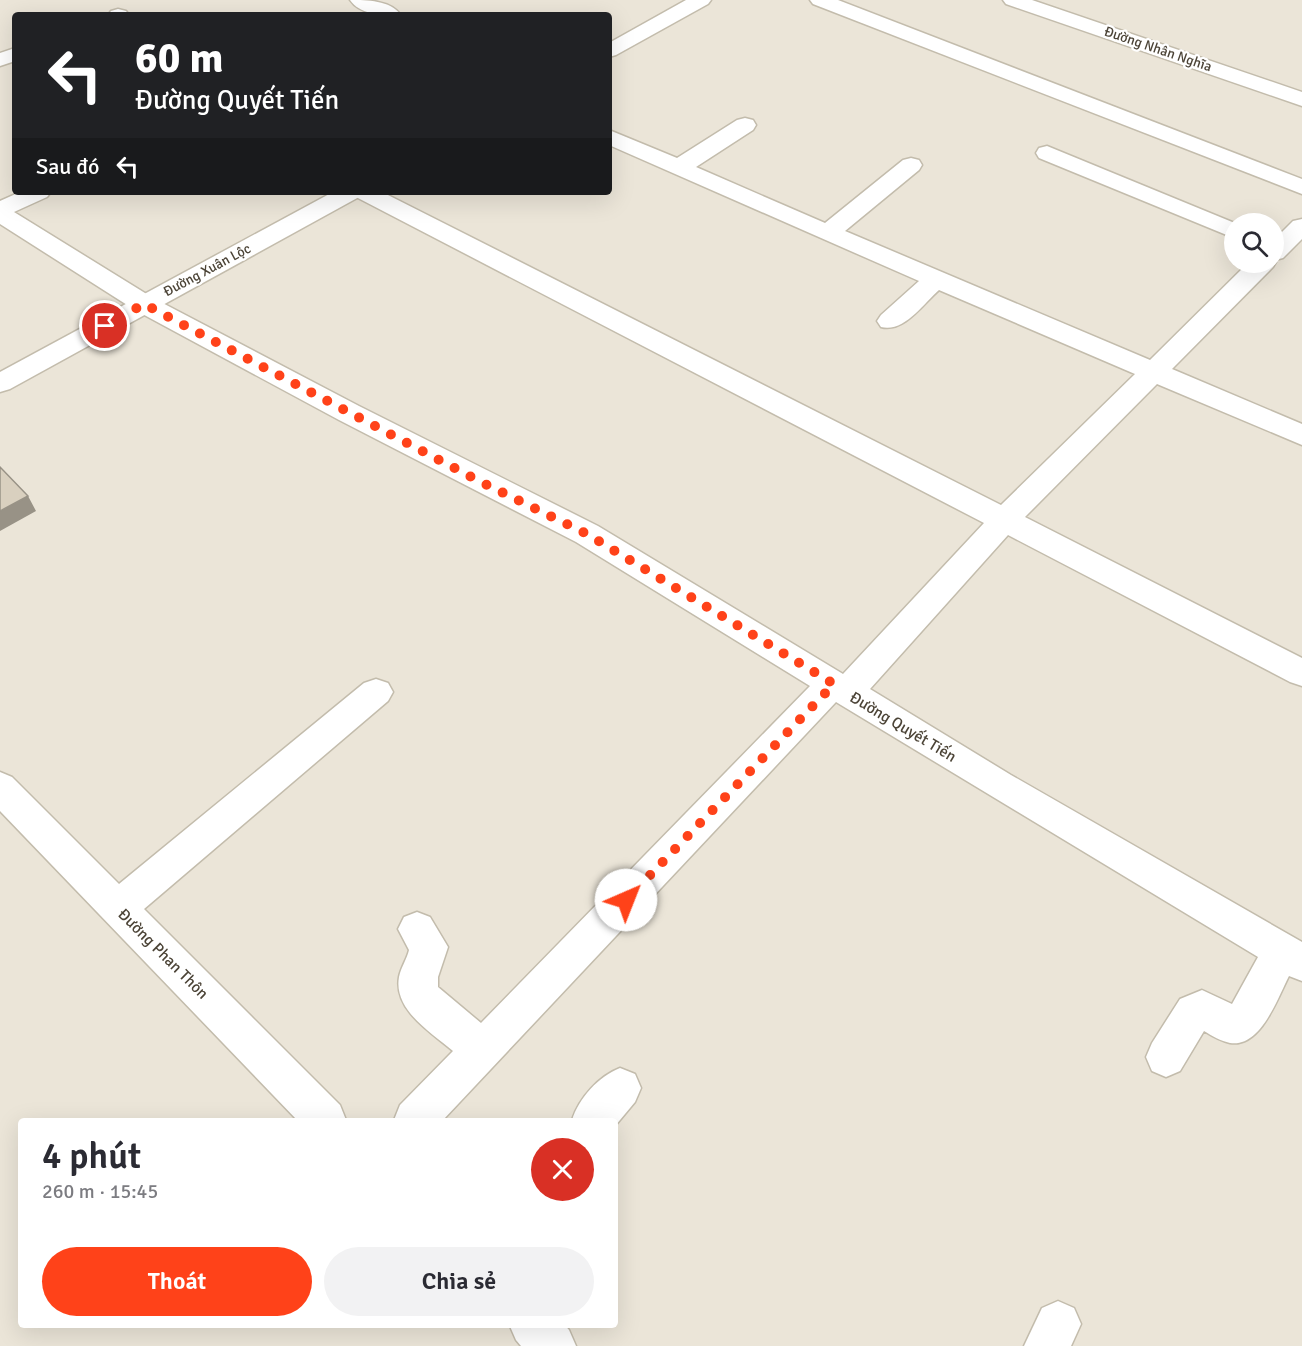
<!DOCTYPE html>
<html lang="vi">
<head>
<meta charset="utf-8">
<style>
  body { margin:0; font-family:Signika,sans-serif; background:#f2f2f3; color:#2b2b33; height:100vh; display:flex; flex-direction:column; font-size:22px; white-space:nowrap }
  * { box-sizing:border-box; margin:0 }
  p { font-size:20px; color:#7c7c81 }
  .icon { flex:none; width:33px; height:33px; fill:none; stroke:currentColor; stroke-width:2; stroke-linecap:round; stroke-linejoin:round }
  .map { position:relative; flex:1; overflow:hidden }
  .side { position:absolute; left:18px; top:1118px; width:600px; height:210px; display:flex; flex-direction:column; background:#fff; border-radius:6px; box-shadow:0 6px 24px #0002 }
  .side>* { flex:none }
  .guide { position:absolute; left:12px; top:12px; width:600px; height:183px; border-radius:6px; box-shadow:0 6px 24px #0002; background:#202124; color:#fff; overflow:hidden }
  .fabs { position:absolute; left:1224px; top:213px; display:grid; gap:12px }
  .fabs a { display:grid; place-items:center; width:60px; height:60px; border-radius:50%; background:#fff; box-shadow:0 6px 24px #0002; font-size:30px }
  .pin { position:absolute; display:grid; place-items:center; width:51px; height:51px; color:#fff; margin:-26px; border:3px solid #fff; border-radius:50%; box-shadow:0 2px 6px #0007 }
  .me { position:absolute; width:66px; margin:-33px; rotate:44deg; stroke-linejoin:round; filter:drop-shadow(0 0 4px #0008) }
  .turn { display:flex; align-items:center; gap:21px; height:126px; padding:0 24px; font-size:27px }
  .turn .icon { width:78px; height:78px; stroke-width:2.5 }
  .turn b { display:block; font-size:42px; line-height:51px }
  .then { display:flex; align-items:center; height:57px; padding:0 24px; background:#0003; gap:12px; font-size:22px }
  .round { display:grid; place-items:center; flex:none; width:63px; height:63px; border-radius:32px; background:#f2f2f3 }
  .head { display:flex; align-items:center; justify-content:space-between; height:102px; padding:0 24px }
  h1 { font-size:36px; font-weight:600; line-height:45px }
  .primary-button { display:flex; gap:12px; margin-top:auto; padding:12px 24px }
  .primary-button a { flex:1; height:69px; border-radius:36px; background:#ff4219; color:#fff; font-size:24px; font-weight:600; line-height:69px; text-align:center }
  .primary-button a+a { background:#f2f2f3; color:#2b2b33 }
  .map>svg:first-child { display:block }
</style>
</head>
<body>
<div class="map">
<svg width="1302" height="1346" viewBox="0 0 1302 1346">
  <rect width="100%" height="100%" fill="#f6f3ea"/>
  <!-- residential -->
  <path fill="#ebe5d8" fill-rule="evenodd" d="M0,0h1302v1346h-1302zM15,15h594v177h-594zM1234,224h40v38h-40zM21,1120h594v204h-594z"/>
  <g fill="none" stroke-linecap="round" stroke-linejoin="round">
    <!-- minor casing -->
    <g stroke="#c3bcac" stroke-width="3">
      <g id="minor">
        <path d="M350,0c17,0 40,0 51,15 -17,0 -40,1 -51,-15z"/>
        <path d="M810,0h28l464,179v15l-489,-190z"/>
        <path d="M1003,0h29l270,92v14l-296,-102z"/>
        <path d="M118,9l8,2 3,4h-21l3,-4z"/>
        <path d="M15,48v13l-15,5v-13z"/>
        <path d="M745,118l8,2 3,5 -3,5 -57,37 129,56 78,-63 8,-2 8,2 3,5 -3,5 -74,61 305,129 99,-98h25v-22l19,-19 9,-2v20l-19,19 -8,2 1,2 -3,5 -101,102 130,55v21l-145,-61 -132,133 277,141v28l-12,-4 -282,-147 -138,154 141,86 291,167v39l-13,-5c-11,21 -28,72 -59,67 -9,-2 -18,-7 -26,-12l-24,40 -14,6 -14,-6 -6,-14 6,-14 28,-44 22,-9 30,14 26,-47 -422,-255 -393,418h-49l6,-15 53,-54c-21,-18 -60,-41 -54,-74 2,-10 8,-18 10,-27l-11,-21 6,-12 13,-5 13,5 18,30 -10,30v10l43,36 329,-337 -234,-144 -237,-122 -204,-110 -135,-86v-23l20,-9h31l-4,5 -33,15 139,86 206,108 239,120 245,148 141,-151 -628,-326 -4,-5h30l619,313 134,-131 -196,-84c-16,14 -35,43 -58,37l-4,-6 4,-6 38,-34 -310,-136v-15l68,28 60,-38z"/>
        <path d="M1047,146l190,78h-3v14l-195,-80 -3,-5 3,-5z"/>
        <path d="M376,679l12,4 5,9 -5,9 -244,208 196,196 6,15h-49l-297,-309v-39l12,5 107,107 245,-201z"/>
        <path d="M620,1068l15,6 6,14 -6,14 -20,24v-6h-43c7,-22 27,-44 48,-52z"/>
        <path d="M1058,1301l16,7 7,16 -10,22h-47l18,-38z"/>
        <path d="M509,1324h55l5,6 7,16h-55l-5,-6z"/>
      </g>
    </g>
    <!-- tertiary casing -->
    <g stroke="#c3bcac" stroke-width="3">
      <g id="tertiary">
        <path d="M686,0h25l-3,4 -92,51 -7,2v-14z"/>
        <path d="M333,192h30l-4,5 -349,192 -10,3v-20z"/>
      </g>
    </g>
    <!-- minor -->
    <use href="#minor" fill="#fff" fill-rule="evenodd"/>
    <!-- tertiary -->
    <use href="#tertiary" fill="#fff" fill-rule="evenodd"/>
  </g>
  <!-- shaded-wall -->
  <path fill="#989286" d="M28,496l8,15 -36,20v-20z"/>
  <!-- building -->
  <path fill="#d9d0bf" stroke="#989286" stroke-width="1.5" d="M0,467l28,29 -28,15z"/>
  <g fill="none" stroke-linecap="round" stroke-linejoin="round">
    <!-- route -->
    <path stroke="#ff4219" stroke-width="10" stroke-dasharray="0 18" d="M105,326l39,-22 335,177 108,53 247,150 -208,216"/>
  </g>
  <g text-anchor="middle" dominant-baseline="central" stroke-width="4.5" stroke-linejoin="round" paint-order="stroke">
    <!-- far-street labels -->
    <g font-size="14" fill="#4c4437" stroke="#fff">
      <text transform="translate(1158 49) rotate(19)">Đường Nhân Nghĩa</text>
      <text transform="translate(207 270) rotate(-28)">Đường Xuân Lộc</text>
    </g>
    <!-- street labels -->
    <g font-size="16" fill="#4c4437" stroke="#fff">
      <text transform="translate(903 727) rotate(31)">Đường Quyết Tiến</text>
      <text transform="translate(163 954) rotate(45)">Đường Phan Thôn</text>
    </g>
  </g>
</svg>
<div class="fabs">
<a><svg class="icon" aria-label="search" viewBox="0 0 24 24"><circle cx="10" cy="10" r="6"/><path d="M15 15l6 6"/></svg></a>
</div>
<div class="pin" style="left:105px;top:326px;background:#d93025"><svg class="icon" aria-label="arrive" viewBox="0 0 24 24"><path d="M6 21V4h12l-3 4 3 4H6"/></svg></div>
<svg class="me" style="left:626px;top:900px" viewBox="-20 -20 40 40"><circle r="19" fill="#fff"/><path d="M0-13L10 11 0 6-10 11z" fill="#ff4219"/></svg>
<div class="guide">
<div class="turn"><svg class="icon" aria-label="left" viewBox="0 0 24 24"><path d="M17 20v-9H6M10 6l-5 5 5 5"/></svg><div><b>60 m</b>Đường Quyết Tiến</div></div>
<div class="then">Sau đó<svg class="icon" aria-label="left" viewBox="0 0 24 24"><path d="M17 20v-9H6M10 6l-5 5 5 5"/></svg></div>
</div>
<section class="side">
<div class="head"><div><h1>4 phút</h1><p>260 m · 15:45</p></div><a class="round" style="background:#d93025;color:#fff"><svg class="icon" aria-label="close" viewBox="0 0 24 24"><path d="M6 6l12 12M18 6L6 18"/></svg></a></div>
<div class="primary-button"><a>Thoát</a><a>Chia sẻ</a></div>
</section>
</div>
</body>
</html>
